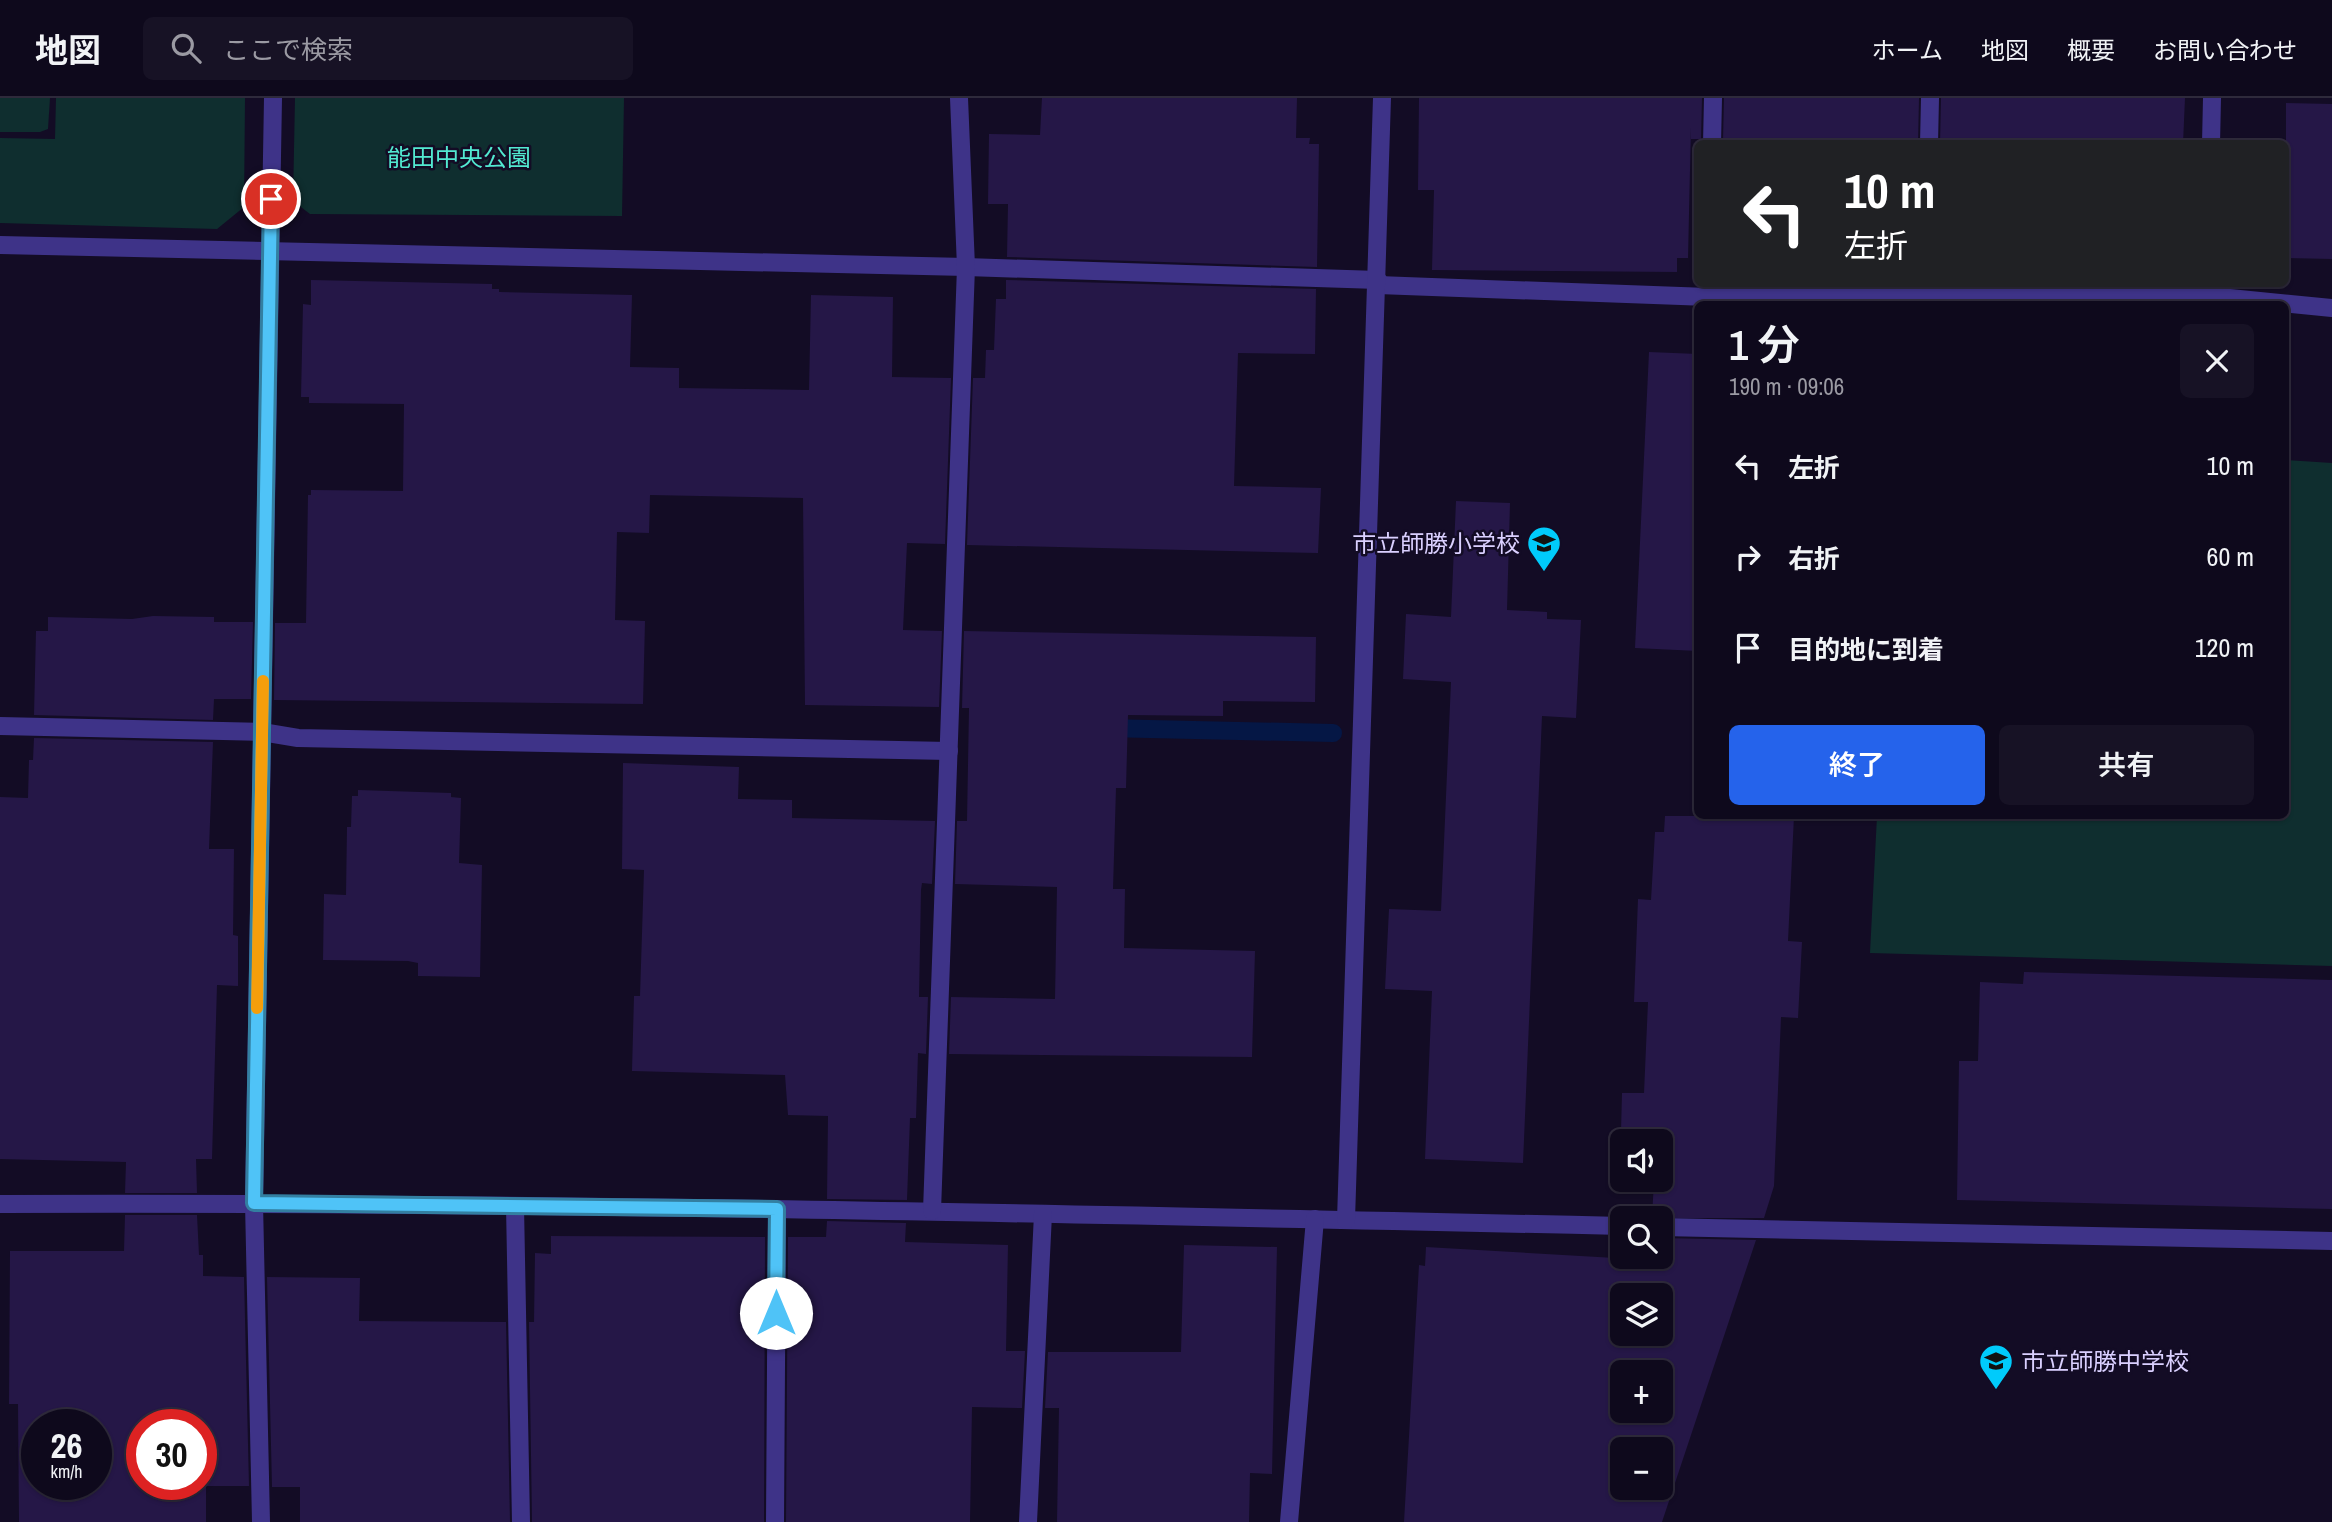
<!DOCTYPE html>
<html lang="ja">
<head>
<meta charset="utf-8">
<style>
  body { margin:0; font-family:"Archivo Narrow","Noto Sans JP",sans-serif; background:#171225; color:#f1f3f6; height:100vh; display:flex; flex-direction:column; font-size:26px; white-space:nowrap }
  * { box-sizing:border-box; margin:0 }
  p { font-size:23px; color:#9b9aa3 }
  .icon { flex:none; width:38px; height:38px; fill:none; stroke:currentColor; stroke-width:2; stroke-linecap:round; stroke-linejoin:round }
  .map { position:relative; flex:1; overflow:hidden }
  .drawer { position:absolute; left:1694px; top:203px; width:595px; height:518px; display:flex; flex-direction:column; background:#0e091c; border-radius:10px; box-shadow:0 2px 5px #0004,0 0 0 2px #2e2a3b }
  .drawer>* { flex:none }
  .hud { position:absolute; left:1694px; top:42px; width:595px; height:147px; border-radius:10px; box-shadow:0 2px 5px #0004,0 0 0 2px #2e2a3b; background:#202124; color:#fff; overflow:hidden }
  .controls { position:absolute; left:1610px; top:1031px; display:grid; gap:14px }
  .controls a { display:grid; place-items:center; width:63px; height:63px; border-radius:10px; background:#0e091c; box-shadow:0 2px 5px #0004,0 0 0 2px #2e2a3b; font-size:35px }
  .speed { position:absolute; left:21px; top:1311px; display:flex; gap:14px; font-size:35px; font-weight:700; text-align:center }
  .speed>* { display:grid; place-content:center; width:91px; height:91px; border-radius:50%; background:#0e091c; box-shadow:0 2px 5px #0004,0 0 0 2px #2e2a3b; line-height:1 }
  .speed small { font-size:18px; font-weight:400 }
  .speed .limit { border:10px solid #d22; background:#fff; color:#111 }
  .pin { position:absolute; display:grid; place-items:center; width:60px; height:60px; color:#fff; margin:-30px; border:4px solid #fff; border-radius:50%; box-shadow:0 2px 7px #0007 }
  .me { position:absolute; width:77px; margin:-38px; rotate:0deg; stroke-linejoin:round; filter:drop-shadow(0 0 5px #0008) }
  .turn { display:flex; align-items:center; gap:24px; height:147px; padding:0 35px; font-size:32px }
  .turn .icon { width:91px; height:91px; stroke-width:2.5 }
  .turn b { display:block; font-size:49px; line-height:60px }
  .round { display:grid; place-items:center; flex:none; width:74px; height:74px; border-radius:10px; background:#171225 }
  .headline { display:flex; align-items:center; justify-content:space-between; height:119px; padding:0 35px }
  h1 { font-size:42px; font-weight:600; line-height:52px }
  .button { display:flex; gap:14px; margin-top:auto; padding:14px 35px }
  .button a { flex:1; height:80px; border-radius:10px; background:#2563eb; color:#fff; font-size:28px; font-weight:600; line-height:80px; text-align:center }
  .button a+a { background:#171225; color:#f1f3f6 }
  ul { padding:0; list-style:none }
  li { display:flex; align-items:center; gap:21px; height:91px; padding:0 35px }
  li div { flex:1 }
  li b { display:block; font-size:26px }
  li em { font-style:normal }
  header { display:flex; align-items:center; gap:42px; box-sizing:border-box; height:98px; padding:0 35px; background:#0e091c; border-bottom:2px solid #2e2a3b }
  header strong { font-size:33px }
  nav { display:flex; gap:38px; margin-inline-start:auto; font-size:24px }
  .search { width:490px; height:63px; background:#171225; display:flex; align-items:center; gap:18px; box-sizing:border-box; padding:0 24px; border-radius:10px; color:#9b9aa3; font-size:26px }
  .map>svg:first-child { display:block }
</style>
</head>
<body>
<header>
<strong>地図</strong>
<div class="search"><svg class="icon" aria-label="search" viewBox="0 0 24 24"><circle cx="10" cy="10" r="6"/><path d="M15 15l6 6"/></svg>ここで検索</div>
<nav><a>ホーム</a><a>地図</a><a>概要</a><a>お問い合わせ</a></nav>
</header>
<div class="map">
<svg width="2332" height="1424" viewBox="0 0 2332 1424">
  <rect width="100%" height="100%" fill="#130c25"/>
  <!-- green -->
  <g fill="#0f2e2f">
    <path d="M0,0h50l-2,31 -8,3h-40z"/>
    <path d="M56,0h189l-1,109 -27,22 -217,-6v-85l55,1z"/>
    <path d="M295,0h329l-2,118 -312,-2 -17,-13z"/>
    <path d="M2286,362l46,3v503l-462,-13 7,-137h409z"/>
  </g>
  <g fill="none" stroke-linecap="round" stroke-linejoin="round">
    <!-- stream -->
    <path stroke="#051745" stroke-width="18" d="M1105,630l228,5"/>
  </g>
  <!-- building -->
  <g fill="#251747" fill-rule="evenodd">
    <path d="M1042,0h255l-1,40h14l-1,6h10l-2,123 -310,-10 1,-53h-20l1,-70 51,1z"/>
    <path d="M1419,0h283l-1,41h-10v-12l-3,131h-11v14l-245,-2 2,-80h-16z"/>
    <path d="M1724,0h195l-1,46 -195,-4z"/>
    <path d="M1941,0h244l-2,46h-243z"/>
    <path d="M2286,5l46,1v155l-46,-1z"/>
    <path d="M311,182l181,4v5h7v3l133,3 -2,72 49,1v20l130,2 2,-95 82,2 -1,80 59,1 -6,166 -38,-1 -4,87 39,1 -3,76 -134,-2 -2,-207 -153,-3 -1,38 -32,-1 -2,88 30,1 -2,83 -369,-4 1,-77h31l2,-128h3v-5l92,1 1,-87 -95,-1v-6h-8l2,-93 8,1z"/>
    <path d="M1006,182l310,9 -1,65 -77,-1 -4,133 87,2 -3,65 -351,-8 6,-167h12l1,-28h8l2,-51h10z"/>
    <path d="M1649,254l49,2v297l-63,-3z"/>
    <path d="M1456,403l54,2 -3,107 40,2v7l34,1 -5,98 -34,-2 -19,447 -98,-4 7,-168 -47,-2 4,-80 52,2 10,-229 -48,-3 3,-65 45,3z"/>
    <path d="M153,518l61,1v5h39l-2,77h-37l-1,21 -179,-5 2,-84h12v-14l84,2z"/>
    <path d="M964,533l352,6 -1,65 -92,-1v15l-95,-1 -2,73h-10l-3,101h12l-1,59 131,3 -3,106 -303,-3 2,-57 104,2 2,-112 -102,-3 2,-63h10l2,-113h-7z"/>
    <path d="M34,640l179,4 -4,107h25l-1,86 5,1v50l-21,-1 -5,174h-16l1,34h-72l1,-31 -126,-3v-362l28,1 1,-38h4z"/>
    <path d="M623,665l116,4 -1,32 54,1v18l143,3 -3,63 -10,-1 -1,7 -2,107h9l-2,57 -8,-1 -2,65h-6l-3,82 -80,-1 1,-83 -40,-1 -3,-40 -153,-4 2,-75h6l4,-126 -22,-1z"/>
    <path d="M358,692l93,3v4l10,1 -2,65 23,2 -2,112 -62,-1v-13l-10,-2 -85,-1 1,-66 22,1 1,-68h4l1,-31h6z"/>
    <path d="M1665,718h129l-6,125 14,1 -4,76 -17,-1 -7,169 -10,32h-112l2,-38h7v-39h-39l-2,29 2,-77h22l4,-91h-14l4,-103 13,1 4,-68h9z"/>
    <path d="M2024,874l308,8v229l-375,-9 2,-139h19l2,-79 43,2z"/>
    <path d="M125,1117h72l2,40h4v21l41,1 5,209h-43v36h-187l-1,-118h-9l1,-153h114zM37,1326h59v60h-59zM142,1326h59v60h-59z"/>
    <path d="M827,1123l79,2 -1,19 103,3 -2,106h19l-3,57 -50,-1 -2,115h-184l2,-285h38z"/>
    <path d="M551,1138l214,1 -1,285h-232l-3,-200h5l1,-69 16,1z"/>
    <path d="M1661,1140l95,2 -94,282h-258l15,-257 6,1 1,-19 224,13v-4h11zM1622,1197h39v39h-39zM1622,1274h39v38h-39zM1622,1351h39v39h-39z"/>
    <path d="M1184,1147l93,2 -5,227 -22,-1 -1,49h-192l2,-114h-14l3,-56h133z"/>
    <path d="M267,1179l93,1 -1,43 147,1 4,200h-210v-35h-28z"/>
  </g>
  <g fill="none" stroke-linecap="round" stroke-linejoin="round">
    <!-- lane -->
    <path stroke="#3e3388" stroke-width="18" d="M1929,46l1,-46"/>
    <!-- street -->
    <g stroke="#3e3388" stroke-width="18">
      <path d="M1712,46l1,-46"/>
      <path d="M2211,46l1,-46"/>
      <path d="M0,147l966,22 412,13"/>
      <path d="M1378,187l330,12 502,-1 122,12"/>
      <path d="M0,628l262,6 36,6 651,13"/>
      <path d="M0,1106c541,-2 1082,10 1622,22"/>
      <path d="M515,1108l6,316"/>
      <path d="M932,1113l34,-944 -7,-169"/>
      <path d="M1346,1122l36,-1122"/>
      <path d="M1661,1129l671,14"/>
      <path d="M261,1424l-7,-319 19,-1105"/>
      <path d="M775,1424l2,-313"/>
      <path d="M1028,1424l15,-308"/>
      <path d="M1289,1424l26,-303"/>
    </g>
  </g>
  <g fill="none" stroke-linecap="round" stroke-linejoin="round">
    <!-- route casing -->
    <g stroke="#337fa1" stroke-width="18">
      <path id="route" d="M271,101l-17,1004 523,6 -1,104"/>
    </g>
    <!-- route -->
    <use href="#route" stroke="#4fc3f7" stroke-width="12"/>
    <!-- slow -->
    <path stroke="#f59e0b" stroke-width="12" d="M257,910l6,-327"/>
  </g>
  <!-- icons -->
  <defs>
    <g id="school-pin" transform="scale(1.75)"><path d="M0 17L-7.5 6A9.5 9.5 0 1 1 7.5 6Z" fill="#00cbfb" stroke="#130c25"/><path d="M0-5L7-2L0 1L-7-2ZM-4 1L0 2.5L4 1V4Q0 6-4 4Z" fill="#111"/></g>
  </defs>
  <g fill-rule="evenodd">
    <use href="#school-pin" x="1544" y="445"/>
    <use href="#school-pin" x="1996" y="1263"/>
  </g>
  <g text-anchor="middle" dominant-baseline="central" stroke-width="5" stroke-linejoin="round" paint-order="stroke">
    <!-- park labels -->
    <g font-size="24" fill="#52e9d1" stroke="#130c25">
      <text x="459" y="59">能田中央公園</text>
    </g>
    <!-- poi labels -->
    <g font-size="24" fill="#dad0ff" stroke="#130c25" text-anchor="end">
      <text x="1520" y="445">市立師勝小学校</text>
      <text x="2021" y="1263" text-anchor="start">市立師勝中学校</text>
    </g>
  </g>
</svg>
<div class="controls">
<a><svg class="icon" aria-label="sound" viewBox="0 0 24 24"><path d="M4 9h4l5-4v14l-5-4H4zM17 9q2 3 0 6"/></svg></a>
<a><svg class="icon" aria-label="search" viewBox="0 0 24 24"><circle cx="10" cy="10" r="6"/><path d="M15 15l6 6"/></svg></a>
<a><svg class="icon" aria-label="layers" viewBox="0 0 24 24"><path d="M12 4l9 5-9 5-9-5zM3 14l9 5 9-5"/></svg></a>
<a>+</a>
<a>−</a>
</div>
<div class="speed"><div>26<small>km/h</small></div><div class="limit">30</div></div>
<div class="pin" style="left:271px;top:101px;background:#d93025"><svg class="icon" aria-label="arrive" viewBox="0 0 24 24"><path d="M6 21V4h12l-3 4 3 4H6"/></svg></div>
<svg class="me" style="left:776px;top:1215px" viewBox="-20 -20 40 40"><circle r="19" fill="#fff"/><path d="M0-13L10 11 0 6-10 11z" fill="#4fc3f7"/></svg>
<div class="hud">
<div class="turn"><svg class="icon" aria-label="left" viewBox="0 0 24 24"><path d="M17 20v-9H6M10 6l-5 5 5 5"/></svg><div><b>10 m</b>左折</div></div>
</div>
<section class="drawer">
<div class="headline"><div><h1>1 分</h1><p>190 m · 09:06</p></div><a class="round"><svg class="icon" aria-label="close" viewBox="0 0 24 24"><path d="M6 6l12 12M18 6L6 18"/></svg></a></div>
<ul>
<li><svg class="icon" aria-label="left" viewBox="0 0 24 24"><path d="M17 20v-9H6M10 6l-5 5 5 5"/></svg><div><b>左折</b></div><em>10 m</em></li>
<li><svg class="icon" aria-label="right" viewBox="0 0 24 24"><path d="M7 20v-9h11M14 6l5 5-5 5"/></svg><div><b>右折</b></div><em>60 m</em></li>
<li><svg class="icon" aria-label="arrive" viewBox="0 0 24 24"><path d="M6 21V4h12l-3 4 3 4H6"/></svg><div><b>目的地に到着</b></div><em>120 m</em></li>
</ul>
<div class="button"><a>終了</a><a>共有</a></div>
</section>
</div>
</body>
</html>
